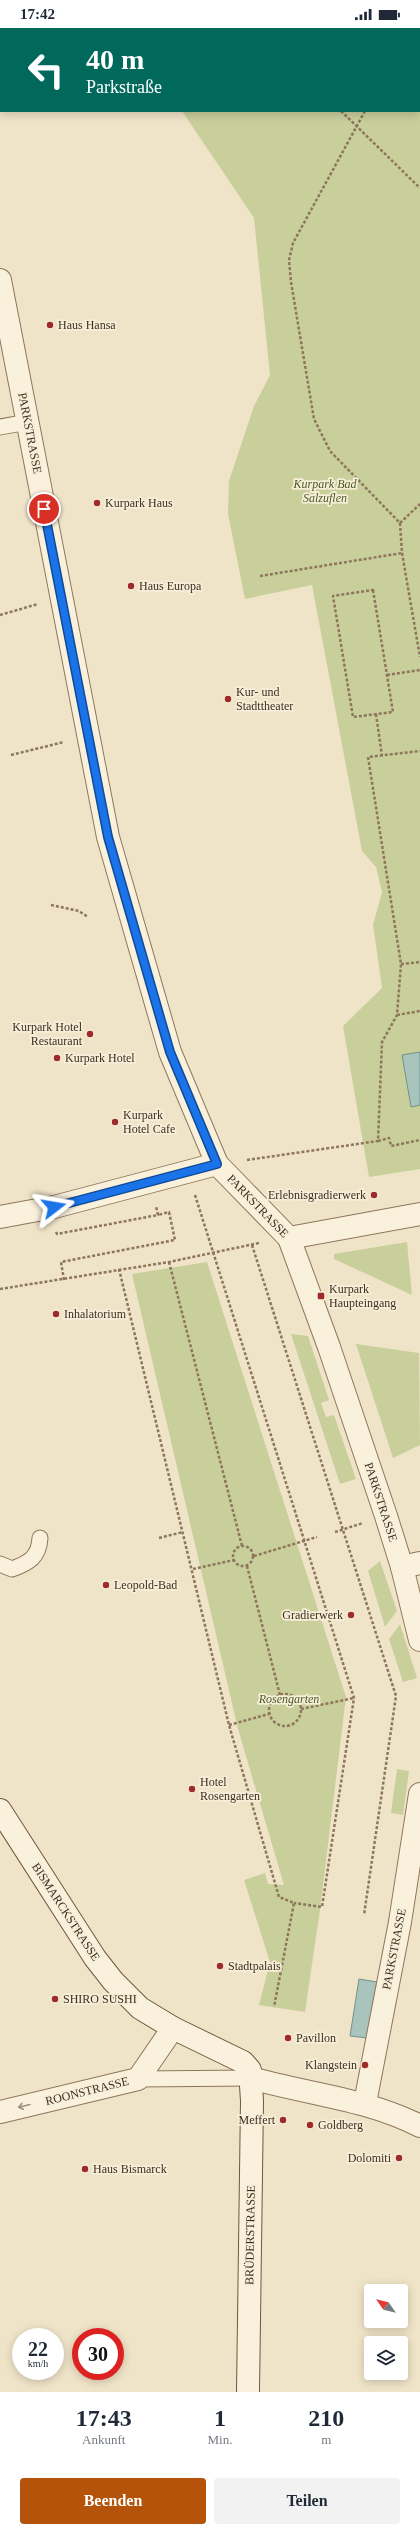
<!DOCTYPE html>
<html lang="de">
<head>
<meta charset="utf-8">
<style>
  body { margin:0; font-family:"Times New Roman",serif; background:#f2f2f3; color:#1f2937; height:100vh; display:flex; flex-direction:column; font-size:15px; white-space:nowrap }
  * { box-sizing:border-box; margin:0 }
  p { font-size:13px; color:#747a83 }
  .icon { flex:none; width:22px; height:22px; fill:none; stroke:currentColor; stroke-width:2; stroke-linecap:round; stroke-linejoin:round }
  .map { position:relative; height:2364px; overflow:hidden }
  .drawer { display:flex; flex-direction:column; background:#fff; flex:1 }
  .drawer>* { flex:none }
  .top-card { position:absolute; left:0px; top:0px; width:420px; height:84px; box-shadow:0 2px 10px #0003; background:#00695c; color:#fff; overflow:hidden }
  .needle { width:26px; rotate:304deg }
  .fabs { position:absolute; left:364px; top:2256px; display:grid; gap:8px }
  .fabs a { display:grid; place-items:center; width:44px; height:44px; border-radius:4px; background:#fff; box-shadow:0 2px 10px #0003; font-size:20px }
  .speed { position:absolute; left:12px; top:2300px; display:flex; gap:8px; font-size:20px; font-weight:700; text-align:center }
  .speed>* { display:grid; place-content:center; width:52px; height:52px; border-radius:50%; background:#fff; box-shadow:0 2px 10px #0003; line-height:1 }
  .speed small { font-size:10px; font-weight:400 }
  .speed .limit { border:6px solid #d22; background:#fff; color:#111 }
  .pin { position:absolute; display:grid; place-items:center; width:34px; height:34px; color:#fff; margin:-17px; border:2px solid #fff; border-radius:50%; box-shadow:0 1px 4px #0007 }
  .me { position:absolute; width:44px; margin:-22px; rotate:76deg; stroke-linejoin:round; filter:drop-shadow(0 0 3px #0008) }
  .turn { display:flex; align-items:center; gap:14px; height:84px; padding:0 20px; font-size:18px }
  .turn .icon { width:52px; height:52px; stroke-width:2.5 }
  .turn b { display:block; font-size:28px; line-height:34px }
  .eta { display:flex; justify-content:space-evenly; align-items:center; height:68px; text-align:center }
  .eta b { font-size:24px; font-weight:700; line-height:28px }
  .primary-button { display:flex; gap:8px; margin-top:auto; padding:8px 20px }
  .primary-button a { flex:1; height:46px; border-radius:4px; background:#b45309; color:#fff; font-size:16px; font-weight:700; line-height:46px; text-align:center }
  .primary-button a+a { background:#f2f2f3; color:#1f2937 }
  .status { display:flex; justify-content:space-between; align-items:center; height:28px; padding:0 20px; background:#fff; direction:ltr }
  .status svg { height:11px; fill:currentColor }
  .map>svg:first-child { display:block }
</style>
</head>
<body>
<div class="status"><b>17:42</b><svg viewBox="0 0 49 12"><path d="M0 12V9h3v3zM5 12V6h3v6zM10 12V3h3v9zM15 12V0h3v12zM26 1h20v11H26zM47 4h2v5h-2z"/></svg></div>
<div class="map">
<svg width="420" height="2364" viewBox="0 0 420 2364">
  <rect width="100%" height="100%" fill="#f0e4c8"/>
  <!-- green -->
  <g fill="#c9cf9b">
    <path d="M126,0h294v1141l-51,8 -26,-151 39,-38 -9,-63 9,-33 -6,-25 -14,-16 -50,-266 -67,14 -17,-85 1,-33 25,-75 16,-31 -16,-157 -72,-107h237v-82z"/>
    <path d="M407,1214l5,53 -78,-36v-5z"/>
    <path d="M207,1234l139,435 -26,213 -15,102 -46,-7 11,-43 -26,-82 21,-7 3,11 16,1 -46,-156 -106,-455z"/>
    <path d="M291,1306l17,2 21,64 -8,3 5,14 8,-2 22,64 -16,5z"/>
    <path d="M356,1316l63,9 1,92 -27,13z"/>
    <path d="M380,1533l17,50 -12,16 -17,-56z"/>
    <path d="M400,1596l17,54 -14,4 -14,-43z"/>
    <path d="M397,1741l12,2 -6,44 -12,-2z"/>
  </g>
  <!-- water -->
  <g fill="#a9c4bc" stroke="#6f938a">
    <path d="M420,1024v53l-9,2 -9,-52z"/>
    <path d="M359,1951l18,3 -9,56 -18,-2z"/>
  </g>
  <g fill="none" stroke-linecap="round" stroke-linejoin="round">
    <!-- service casing -->
    <g stroke="#8d765c" stroke-width="17">
      <g id="service">
        <path d="M0,399l28,-5"/>
        <path d="M0,1536l12,5c17,-6 27,-12 28,-31"/>
        <path d="M138,2051l113,-1"/>
      </g>
    </g>
    <!-- pedestrian casing -->
    <g stroke="#8d765c" stroke-width="24">
      <g id="pedestrian">
        <path d="M217,1136l72,74 40,109 57,169 16,51 18,73"/>
        <path d="M289,1210l131,-24"/>
        <path d="M402,1539l18,-4"/>
        <path d="M251,2050c57,16 116,21 169,48"/>
        <path d="M365,2075l35,-181 20,-128"/>
      </g>
    </g>
    <!-- minor casing -->
    <g stroke="#8d765c" stroke-width="24">
      <g id="minor">
        <path d="M0,252l108,557 62,215 47,112 -163,43 -54,10"/>
        <path d="M0,2084l138,-33 35,-51"/>
      </g>
    </g>
    <!-- secondary casing -->
    <g stroke="#6f573f" stroke-width="24">
      <path id="secondary" d="M0,1782l95,148 18,23 27,27 33,20 70,34 7,8 2,31 -4,291"/>
    </g>
    <!-- path -->
    <g stroke="#8d765c" stroke-width="2.5" stroke-dasharray="3 2" stroke-linecap="butt">
      <path d="M255,0l1,1"/>
      <path d="M405,1v-1"/>
      <path d="M341,83l79,77"/>
      <path d="M365,83l-72,132 -4,17 2,22 23,137 16,32 70,72 2,30 18,104"/>
      <path d="M400,495l20,-19"/>
      <path d="M260,548l142,-23"/>
      <path d="M373,562l20,122 -40,5 -20,-121z"/>
      <path d="M0,587l38,-11"/>
      <path d="M387,647l33,-5"/>
      <path d="M376,686l6,42"/>
      <path d="M11,727l53,-13"/>
      <path d="M51,877l28,6 9,6"/>
      <path d="M401,936l19,-2"/>
      <path d="M397,987l23,-4"/>
      <path d="M378,1113l11,-3 2,8 29,-6"/>
      <path d="M247,1132l131,-19 4,-99 15,-27 4,-51 -33,-207 52,-6"/>
      <path d="M195,1167l159,503 -32,209 -28,-4"/>
      <path d="M56,1204l1,2 101,-19 -2,-9"/>
      <path d="M252,1217l144,451 -32,219"/>
      <path d="M169,1234l73,284"/>
      <path d="M119,1241l110,456 50,172 15,6 -20,104"/>
      <path d="M64,1252l-3,-18 114,-22 -6,-28 -11,3"/>
      <path d="M0,1261l169,-27 90,-19"/>
      <path d="M335,1504l28,-9"/>
      <path d="M159,1510l24,-6"/>
      <circle cx="243" cy="1528" r="10"/>
      <path d="M254,1528l63,-19"/>
      <path d="M247,1538l33,129"/>
      <path d="M193,1541l41,-9"/>
      <circle cx="285" cy="1682" r="16"/>
      <path d="M301,1681l53,-11"/>
      <path d="M229,1697l40,-11"/>
    </g>
    <!-- service -->
    <use href="#service" stroke="#faf1dc" stroke-width="15"/>
    <!-- pedestrian -->
    <use href="#pedestrian" stroke="#faf1dc" stroke-width="22"/>
    <!-- minor -->
    <use href="#minor" stroke="#faf1dc" stroke-width="22"/>
    <!-- secondary -->
    <use href="#secondary" stroke="#faf1dc" stroke-width="22"/>
  </g>
  <!-- one-way arrows -->
  <defs><path id="oneway-shaft" d="M-6 0H5M1.5-3L5.5 0L1.5 3" fill="none" stroke-width="1.6" stroke-linecap="round" stroke-linejoin="round"/></defs>
  <use stroke="#9c907e" href="#oneway-shaft" transform="translate(24 2078) rotate(166)"/>
  <g fill="none" stroke-linecap="round" stroke-linejoin="round">
    <!-- route casing -->
    <g stroke="#114b97" stroke-width="10">
      <path id="route" d="M44,481l64,328 62,215 47,112 -163,43"/>
    </g>
    <!-- route -->
    <use href="#route" stroke="#1a73e8" stroke-width="7"/>
  </g>
  <!-- markers -->
  <g fill="#9e2a2b" stroke="#f7eed8" stroke-width="1.5">
    <circle cx="50" cy="297" r="4"/>
    <circle cx="97" cy="475" r="4"/>
    <circle cx="131" cy="558" r="4"/>
    <circle cx="228" cy="671" r="4"/>
    <circle cx="90" cy="1006" r="4"/>
    <circle cx="57" cy="1030" r="4"/>
    <circle cx="115" cy="1094" r="4"/>
    <circle cx="374" cy="1167" r="4"/>
    <rect x="317" y="1264" width="8" height="8" rx="2"/>
    <circle cx="56" cy="1286" r="4"/>
    <circle cx="106" cy="1557" r="4"/>
    <circle cx="351" cy="1587" r="4"/>
    <circle cx="192" cy="1761" r="4"/>
    <circle cx="220" cy="1938" r="4"/>
    <circle cx="55" cy="1971" r="4"/>
    <circle cx="288" cy="2010" r="4"/>
    <circle cx="365" cy="2037" r="4"/>
    <circle cx="283" cy="2092" r="4"/>
    <circle cx="310" cy="2097" r="4"/>
    <circle cx="399" cy="2130" r="4"/>
    <circle cx="85" cy="2141" r="4"/>
  </g>
  <g text-anchor="middle" dominant-baseline="central" stroke-width="3.5" stroke-linejoin="round" paint-order="stroke">
    <!-- poi labels -->
    <g font-size="12" fill="#3d2e20" stroke="#f7eed8" text-anchor="start">
      <text x="58" y="297">Haus Hansa</text>
      <text x="105" y="475">Kurpark Haus</text>
      <text x="139" y="558">Haus Europa</text>
      <text x="236" y="664">Kur- und<tspan x="236" dy="14">Stadttheater</tspan></text>
      <text x="82" y="999" text-anchor="end">Kurpark Hotel<tspan x="82" dy="14">Restaurant</tspan></text>
      <text x="65" y="1030">Kurpark Hotel</text>
      <text x="123" y="1087">Kurpark<tspan x="123" dy="14">Hotel Cafe</tspan></text>
      <text x="366" y="1167" text-anchor="end">Erlebnisgradierwerk</text>
      <text x="329" y="1261">Kurpark<tspan x="329" dy="14">Haupteingang</tspan></text>
      <text x="64" y="1286">Inhalatorium</text>
      <text x="114" y="1557">Leopold-Bad</text>
      <text x="343" y="1587" text-anchor="end">Gradierwerk</text>
      <text x="200" y="1754">Hotel<tspan x="200" dy="14">Rosengarten</tspan></text>
      <text x="228" y="1938">Stadtpalais</text>
      <text x="63" y="1971">SHIRO SUSHI</text>
      <text x="296" y="2010">Pavillon</text>
      <text x="357" y="2037" text-anchor="end">Klangstein</text>
      <text x="275" y="2092" text-anchor="end">Meffert</text>
      <text x="318" y="2097">Goldberg</text>
      <text x="391" y="2130" text-anchor="end">Dolomiti</text>
      <text x="93" y="2141">Haus Bismarck</text>
    </g>
    <!-- street labels -->
    <g font-size="12" fill="#3d2e20" stroke="#f7eed8">
      <text transform="translate(30 405) rotate(79)">PARKSTRASSE</text>
      <text transform="translate(258 1178) rotate(46)">PARKSTRASSE</text>
      <text transform="translate(381 1474) rotate(72)">PARKSTRASSE</text>
      <text transform="translate(66 1884) rotate(57)">BISMARCKSTRASSE</text>
      <text transform="translate(394 1921) rotate(-79)">PARKSTRASSE</text>
      <text transform="translate(87 2063) rotate(-14)">ROONSTRASSE</text>
      <text transform="translate(250 2207) rotate(-89)">BRÜDERSTRASSE</text>
    </g>
    <!-- park labels -->
    <g font-size="12" font-style="italic" fill="#4d5a26" stroke="#f7eed8">
      <text x="325" y="456">Kurpark Bad<tspan x="325" dy="14">Salzuflen</tspan></text>
      <text x="289" y="1671">Rosengarten</text>
    </g>
  </g>
</svg>
<div class="fabs">
<a><svg class="needle" viewBox="-14 -14 28 28"><path d="M0-13l5 13h-10z" fill="#e53935"/><path d="M0 13l5-13h-10z" fill="#747a83"/></svg></a>
<a><svg class="icon" aria-label="layers" viewBox="0 0 24 24"><path d="M12 4l9 5-9 5-9-5zM3 14l9 5 9-5"/></svg></a>
</div>
<div class="speed"><div>22<small>km/h</small></div><div class="limit">30</div></div>
<div class="pin" style="left:44px;top:481px;background:#d93025"><svg class="icon" aria-label="arrive" viewBox="0 0 24 24"><path d="M6 21V4h12l-3 4 3 4H6"/></svg></div>
<svg class="me" style="left:54px;top:1179px" viewBox="-20 -20 40 40"><path d="M0-17L14 15 0 8-14 15z" fill="#1a73e8" stroke="#fff" stroke-width="4"/></svg>
<div class="top-card">
<div class="turn"><svg class="icon" aria-label="left" viewBox="0 0 24 24"><path d="M17 20v-9H6M10 6l-5 5 5 5"/></svg><div><b>40 m</b>Parkstraße</div></div>
</div>
</div>
<section class="drawer">
<div class="eta">
<div><b>17:43</b><p>Ankunft</p></div>
<div><b>1</b><p>Min.</p></div>
<div><b>210</b><p>m</p></div>
</div>
<div class="primary-button"><a>Beenden</a><a>Teilen</a></div>
</section>
</body>
</html>
